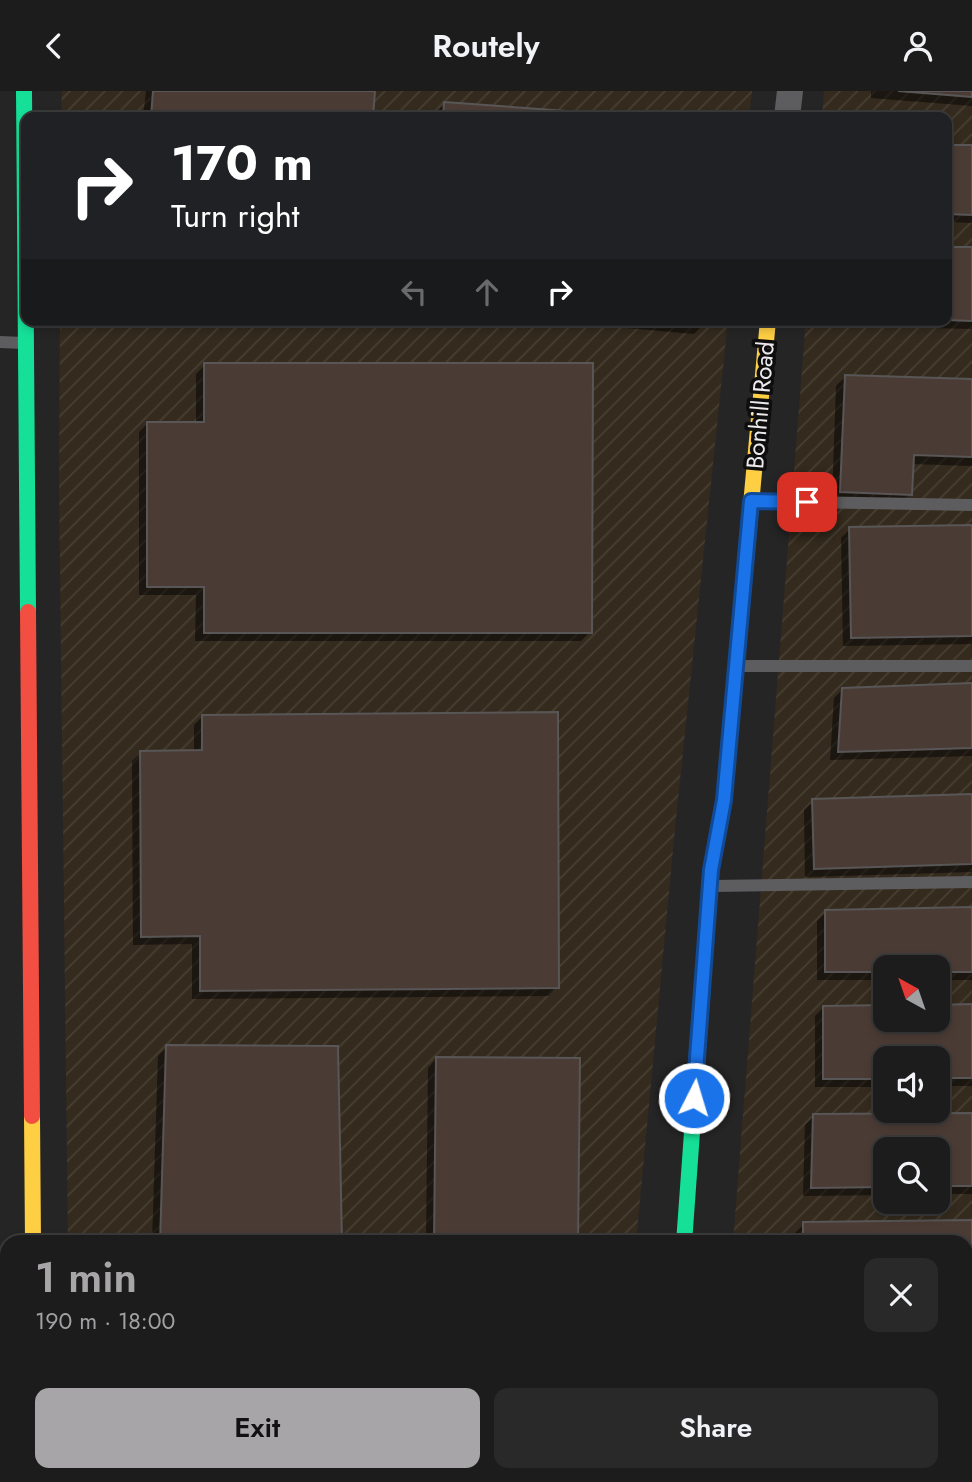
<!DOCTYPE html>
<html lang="en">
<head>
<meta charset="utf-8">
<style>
  body { margin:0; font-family:Jost,sans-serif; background:#292929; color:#f1f3f6; height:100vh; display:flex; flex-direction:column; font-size:26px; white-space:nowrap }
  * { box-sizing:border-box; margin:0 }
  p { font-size:23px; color:#a0a1a3 }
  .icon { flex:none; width:38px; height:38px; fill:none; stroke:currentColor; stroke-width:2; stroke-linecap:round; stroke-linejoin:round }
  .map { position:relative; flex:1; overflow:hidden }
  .details { position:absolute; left:0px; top:1144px; width:973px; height:247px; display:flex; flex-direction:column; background:#1c1c1c; border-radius:21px 21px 0 0; box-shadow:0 4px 10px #0003,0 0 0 2px #3a3a3b }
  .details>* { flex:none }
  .guide { position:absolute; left:21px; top:21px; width:931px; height:214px; border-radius:14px; box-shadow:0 4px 10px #0003,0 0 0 2px #3a3a3b; background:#202124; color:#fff; overflow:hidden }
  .needle { width:46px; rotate:320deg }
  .fabs { position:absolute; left:873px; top:864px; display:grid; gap:14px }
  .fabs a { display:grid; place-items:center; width:77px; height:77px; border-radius:14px; background:#1c1c1c; box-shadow:0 4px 10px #0003,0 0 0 2px #3a3a3b; font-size:35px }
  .pin { position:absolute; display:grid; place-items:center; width:60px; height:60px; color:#fff; margin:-30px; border-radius:14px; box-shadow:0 4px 10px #0006 }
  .me { position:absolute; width:77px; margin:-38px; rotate:5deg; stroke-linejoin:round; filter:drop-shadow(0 0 5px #0008) }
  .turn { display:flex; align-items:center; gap:24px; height:147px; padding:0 35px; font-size:32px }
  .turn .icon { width:91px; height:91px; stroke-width:2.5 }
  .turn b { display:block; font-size:49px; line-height:60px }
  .lanes { display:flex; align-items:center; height:66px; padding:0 35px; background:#0003; justify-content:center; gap:35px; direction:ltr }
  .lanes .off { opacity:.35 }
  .round { display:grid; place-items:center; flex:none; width:74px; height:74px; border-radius:14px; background:#292929 }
  .head { display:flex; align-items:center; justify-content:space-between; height:119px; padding:0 35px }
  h1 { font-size:42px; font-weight:600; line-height:52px; color:#a7a5a7 }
  .button { display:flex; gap:14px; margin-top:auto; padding:14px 35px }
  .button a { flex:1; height:80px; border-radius:14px; background:#a7a5a7; color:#111; font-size:28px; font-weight:600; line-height:80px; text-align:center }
  .button a+a { background:#292929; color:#f1f3f6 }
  header { display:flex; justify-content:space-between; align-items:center; height:91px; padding:0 35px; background:#1c1c1c; font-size:32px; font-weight:600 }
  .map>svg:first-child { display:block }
</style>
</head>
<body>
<header><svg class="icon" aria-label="back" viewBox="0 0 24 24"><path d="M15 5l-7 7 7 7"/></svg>Routely<svg class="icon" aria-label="person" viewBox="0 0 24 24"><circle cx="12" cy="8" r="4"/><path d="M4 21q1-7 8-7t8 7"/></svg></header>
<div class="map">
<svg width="972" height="1391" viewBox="0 0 972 1391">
  <defs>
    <pattern id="industrial-furrows" width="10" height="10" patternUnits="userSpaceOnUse" patternTransform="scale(1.75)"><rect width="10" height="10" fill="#342a1d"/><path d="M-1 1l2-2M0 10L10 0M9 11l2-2" fill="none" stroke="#483f33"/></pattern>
  </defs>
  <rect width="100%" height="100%" fill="#262526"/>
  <!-- industrial -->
  <g fill="url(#industrial-furrows)" fill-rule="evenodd">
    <path d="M62,0h690l-3,26h-688z"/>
    <path d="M824,0h148v1391h-254v-7h248v-232l-233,-1 73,-922h141v-203h-125zM886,877h52v52h-52zM886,968h52v52h-52zM886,1059h52v52h-52z"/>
    <path d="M60,229h668l-52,498 -40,424h-568l-9,-761z"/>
    <rect x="71" y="1384" width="562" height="7"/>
  </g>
  <!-- shadow -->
  <g fill="#0007">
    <path d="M146,0h228l-3,26h-228z"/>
    <path d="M871,0h101v15l-101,-8z"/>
    <path d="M444,13l180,13h-189l1,-4z"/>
    <path d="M947,55l25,1v76l-25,-1z"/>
    <path d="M947,157l25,1v80l-130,-3v-6h105z"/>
    <path d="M537,229h166v5l-9,9z"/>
    <path d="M205,274l385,267 -9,9h-386l1,-46h-57v-163l9,-9h48v-49z"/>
    <path d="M845,286l127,4v85l-60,-2 -1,30 -9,9 -70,-3 4,-114z"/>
    <path d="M972,436v117l-129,2 -2,-108 9,-9z"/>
    <path d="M972,594v71l-142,4 4,-62 9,-9z"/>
    <path d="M203,625l354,271 -8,9 -357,3v-55l-59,1 -1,-184 9,-8 53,-1v-27z"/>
    <path d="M972,705v76l-167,5 -1,-67 9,-9z"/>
    <path d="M972,818v71h-34v-12h-52v12h-69v-59l9,-9z"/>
    <path d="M972,915v80h-34v-27h-52v28h-71v-71l8,-8 63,12h52v-13z"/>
    <path d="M167,956l173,196h-188l6,-187z"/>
    <path d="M436,968l140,184h-150l2,-175z"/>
    <path d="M972,1023v80h-34v-44h-52v45l-83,1 2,-71 9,-9z"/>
    <path d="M972,1131v80h-6v-59h-171v-10l9,-9z"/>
    <rect x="966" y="1249" width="6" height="78"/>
    <path d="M966,1356h6v35h-201v-7h195z"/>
    <rect x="140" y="1384" width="158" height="7"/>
    <rect x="436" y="1384" width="125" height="7"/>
  </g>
  <!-- building -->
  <g fill="#4b3b35" stroke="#585656" stroke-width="2">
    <path d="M153,0h222l-2,26h-222z"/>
    <path d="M898,0h74v6z"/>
    <path d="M444,11l205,15h-206z"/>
    <path d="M947,54h25v70l-25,-1z"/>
    <path d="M947,156h25v74l-25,-1z"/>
    <path d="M642,229h63l-1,6z"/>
    <path d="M204,272h389l-1,270h-388v-46h-57v-165h57z"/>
    <path d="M845,284l127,4v78l-58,-2 -2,40 -72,-3z"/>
    <path d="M972,434v111l-121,2 -2,-111z"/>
    <path d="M972,592v65l-134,4 4,-64z"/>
    <path d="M558,621l1,276 -359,3v-55l-59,1 -1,-186 62,-1v-35z"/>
    <path d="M972,703v70l-158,5 -2,-70z"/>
    <path d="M972,816v65h-34v-4h-52v4h-61v-62z"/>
    <path d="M972,913v74h-34v-19h-52v20h-63v-73l63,-1v15h52v-15z"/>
    <path d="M166,954l172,1 4,197h-182z"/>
    <path d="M436,966l144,1 -2,185h-144z"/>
    <path d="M972,1022v73h-34v-36h-52v37l-75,1 2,-74z"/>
    <path d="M972,1129v74h-6v-51h-163v-21z"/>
    <rect x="966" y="1247" width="6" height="72"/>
    <path d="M966,1354h6v37h-193v-7h187z"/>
    <rect x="148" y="1384" width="152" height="7"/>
    <rect x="444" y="1384" width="119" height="7"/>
  </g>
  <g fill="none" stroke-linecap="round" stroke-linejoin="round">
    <!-- lane -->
    <g stroke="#5d5c5e" stroke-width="12">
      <path d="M0,251l24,1"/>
      <path d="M755,410l217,4"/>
      <path d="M740,575h232"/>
      <path d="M713,795l259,-4"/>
    </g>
    <!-- street -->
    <g stroke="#5d5c5e" stroke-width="26">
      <path d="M787,26l3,-26"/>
      <path d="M676,1384v7"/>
    </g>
    <!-- fast -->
    <g stroke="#16e098" stroke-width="16">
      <path d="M24,0l4,521"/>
      <path d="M684,1152l27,-373 13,-70 12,-132"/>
    </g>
    <!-- slow -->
    <g stroke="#ffcf43" stroke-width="16">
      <path d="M736,577l32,-348"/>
      <path d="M32,1025l1,127"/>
      <path d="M35,1384v7"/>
    </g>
    <!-- jam -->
    <path stroke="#f24e42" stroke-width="16" d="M28,521l4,504"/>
  </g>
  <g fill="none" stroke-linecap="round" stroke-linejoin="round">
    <!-- route casing -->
    <g stroke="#114b97" stroke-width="18">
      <path id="route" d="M694,1007l17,-228 13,-70 27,-299 56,1"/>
    </g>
    <!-- route -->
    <use href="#route" stroke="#1a73e8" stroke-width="12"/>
  </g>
  <g text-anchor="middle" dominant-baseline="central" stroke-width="7" stroke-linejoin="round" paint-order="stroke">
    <!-- street labels -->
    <g font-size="24" fill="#eceaed" stroke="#0f0e0f">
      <text transform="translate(760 314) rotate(-85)">Bonhill Road</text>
    </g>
  </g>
</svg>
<div class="fabs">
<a><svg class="needle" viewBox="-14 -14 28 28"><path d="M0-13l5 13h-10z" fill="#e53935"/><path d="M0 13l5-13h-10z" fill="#a0a1a3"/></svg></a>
<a><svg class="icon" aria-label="sound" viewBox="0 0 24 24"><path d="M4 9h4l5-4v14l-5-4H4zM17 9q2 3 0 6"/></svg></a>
<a><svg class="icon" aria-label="search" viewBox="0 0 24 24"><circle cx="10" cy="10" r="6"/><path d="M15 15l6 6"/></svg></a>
</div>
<div class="pin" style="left:807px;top:411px;background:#d93025"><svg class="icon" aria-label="arrive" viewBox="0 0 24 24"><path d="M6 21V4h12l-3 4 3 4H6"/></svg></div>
<svg class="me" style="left:694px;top:1007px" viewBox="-20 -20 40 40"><circle r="17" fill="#1a73e8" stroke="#fff" stroke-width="3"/><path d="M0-11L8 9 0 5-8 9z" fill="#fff"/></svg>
<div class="guide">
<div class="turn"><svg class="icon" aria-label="right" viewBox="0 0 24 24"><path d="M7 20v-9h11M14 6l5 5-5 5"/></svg><div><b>170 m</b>Turn right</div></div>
<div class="lanes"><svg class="icon off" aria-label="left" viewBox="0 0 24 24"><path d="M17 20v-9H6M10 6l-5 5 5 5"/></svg><svg class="icon off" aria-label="ahead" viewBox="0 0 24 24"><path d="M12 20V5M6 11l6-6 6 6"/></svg><svg class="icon" aria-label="right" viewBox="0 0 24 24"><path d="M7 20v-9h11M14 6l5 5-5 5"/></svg></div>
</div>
<section class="details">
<div class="head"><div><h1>1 min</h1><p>190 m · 18:00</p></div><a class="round"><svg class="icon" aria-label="close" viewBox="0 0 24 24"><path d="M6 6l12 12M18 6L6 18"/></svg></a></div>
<div class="button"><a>Exit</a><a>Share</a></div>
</section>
</div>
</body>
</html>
